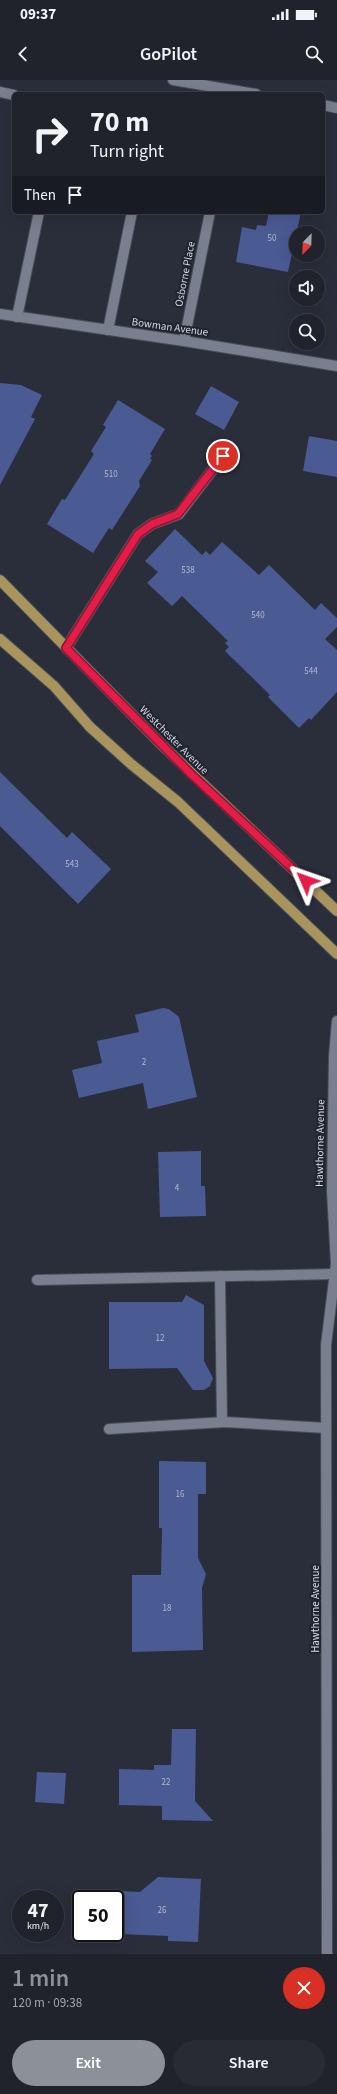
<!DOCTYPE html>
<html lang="en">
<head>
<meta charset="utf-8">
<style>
  body { margin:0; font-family:"Source Sans 3",sans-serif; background:#282a34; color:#f1f3f6; height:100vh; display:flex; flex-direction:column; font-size:15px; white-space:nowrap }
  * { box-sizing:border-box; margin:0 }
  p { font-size:13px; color:#a2a4a9 }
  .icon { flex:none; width:22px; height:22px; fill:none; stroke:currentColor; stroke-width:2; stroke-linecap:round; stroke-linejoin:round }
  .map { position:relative; height:1874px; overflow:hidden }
  .drawer { display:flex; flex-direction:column; background:#20222c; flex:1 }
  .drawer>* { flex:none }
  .top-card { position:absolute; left:12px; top:12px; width:313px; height:122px; border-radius:6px; box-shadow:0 4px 16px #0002,0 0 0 1px #3d3f48; background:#20222c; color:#f1f3f6; overflow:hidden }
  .needle { width:26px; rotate:203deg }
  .fabs { position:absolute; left:289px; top:146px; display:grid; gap:8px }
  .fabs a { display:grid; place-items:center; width:36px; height:36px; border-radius:50%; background:#20222c; box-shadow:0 4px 16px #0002,0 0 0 1px #3d3f48; font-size:20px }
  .speed { position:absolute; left:12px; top:1810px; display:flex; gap:8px; font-size:20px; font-weight:700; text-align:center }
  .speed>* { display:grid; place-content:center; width:52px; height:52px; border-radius:50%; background:#20222c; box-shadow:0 4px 16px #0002,0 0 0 1px #3d3f48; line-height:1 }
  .speed small { font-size:10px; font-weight:400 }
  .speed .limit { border:2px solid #111; border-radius:6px; background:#fff; color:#111 }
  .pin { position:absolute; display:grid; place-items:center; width:34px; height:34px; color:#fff; margin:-17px; border:2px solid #fff; border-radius:50%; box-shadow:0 1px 4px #0007 }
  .me { position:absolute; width:44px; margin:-22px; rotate:313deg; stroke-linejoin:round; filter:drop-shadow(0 0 3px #0008) }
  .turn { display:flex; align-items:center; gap:14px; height:84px; padding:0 12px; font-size:18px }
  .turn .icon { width:52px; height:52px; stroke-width:2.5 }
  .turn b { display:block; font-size:28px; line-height:34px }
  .then { display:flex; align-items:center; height:38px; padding:0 12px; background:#0003; gap:8px; font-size:15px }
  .round { display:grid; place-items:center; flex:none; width:42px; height:42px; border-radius:21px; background:#282a34 }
  .overview { display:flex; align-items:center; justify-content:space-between; height:68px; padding:0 12px }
  h1 { font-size:24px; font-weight:600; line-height:30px; color:#8c9099 }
  .action { display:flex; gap:8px; margin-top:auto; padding:8px 12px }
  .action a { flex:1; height:46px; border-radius:24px; background:#8c9099; color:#fff; font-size:16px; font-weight:600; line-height:46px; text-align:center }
  .action a+a { background:#282a34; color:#f1f3f6 }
  .status { display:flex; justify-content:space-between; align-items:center; height:28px; padding:0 20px; background:#20222c; direction:ltr }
  .status svg { height:11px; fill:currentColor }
  header { display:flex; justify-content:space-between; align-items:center; height:52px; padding:0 12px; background:#20222c; font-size:18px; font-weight:600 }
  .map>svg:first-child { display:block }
</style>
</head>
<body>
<div class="status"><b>09:37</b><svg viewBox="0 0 49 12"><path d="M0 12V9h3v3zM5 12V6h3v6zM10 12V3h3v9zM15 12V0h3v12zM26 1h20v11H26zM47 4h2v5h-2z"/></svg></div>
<header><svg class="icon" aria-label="back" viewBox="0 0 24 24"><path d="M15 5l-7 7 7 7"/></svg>GoPilot<svg class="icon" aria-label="search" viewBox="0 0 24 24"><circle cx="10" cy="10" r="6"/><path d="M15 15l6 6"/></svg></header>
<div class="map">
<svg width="337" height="1874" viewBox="0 0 337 1874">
  <rect width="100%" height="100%" fill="#2a2e3b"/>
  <!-- building -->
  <g fill="#4a5a93">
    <path d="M269,132h32l-13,60 -52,-10 6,-35 14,3 1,-5 9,1z"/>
    <path d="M0,303l21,2 21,10 -11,22 4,2 -35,66z"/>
    <path d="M211,306l28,16 -15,28 -29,-16z"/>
    <path d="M118,320l47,29 -15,25 2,2 -2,3 2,1 -13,21 1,5 -28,44 -3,-2 -16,25 -46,-29 15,-25 3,1 29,-46 -3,-3 15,-24 -3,-2z"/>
    <path d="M309,356l28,5v36l-34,-6z"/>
    <path d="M175,449l27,26 4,-4 4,4 12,-13 37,33 10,-10 46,45 6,-7 16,15v9l-12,12 12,11v42l-26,28 -2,-2 -10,10 -31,-31 2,-2 -45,-44 4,-4 -4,-4 3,-2 -46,-45 -10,10 -25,-23 11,-11 -13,-11z"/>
    <path d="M0,692l67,66 5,-6 39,37 -33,35 -78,-78z"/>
    <path d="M163,928l6,1 10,8 18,80 -49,12 -5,-26 -64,15 -7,-28 30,-7 -5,-22 42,-9 -4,-17z"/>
    <path d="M201,1071v35h4l1,30 -46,1 -2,-65z"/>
    <path d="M186,1215l18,10v56l9,17 -3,8 -6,4h-11l-16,-22 -68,1v-67h73z"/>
    <path d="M159,1381l47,1v32h-8v64l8,16 -4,14 1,62 -71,2v-77h29l1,-47h-3z"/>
    <path d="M172,1649h24l-1,72 18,20 -51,-1v-14l-43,-1v-36l35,1v-5h17z"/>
    <path d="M37,1692l29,1 -2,31 -29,-2z"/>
    <path d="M158,1797l43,2 -3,63 -30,-1v-5l-49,-2 2,-43 19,1z"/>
  </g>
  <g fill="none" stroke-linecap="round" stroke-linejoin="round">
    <!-- minor casing -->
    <g stroke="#494c57" stroke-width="12">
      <g id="minor">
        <path d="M173,0l83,14"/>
        <path d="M0,12l14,3"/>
        <path d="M323,25l14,3"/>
        <path d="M0,234l184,27 153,25"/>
        <path d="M17,237l22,-105"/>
        <path d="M108,250l24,-118"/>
        <path d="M184,261l26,-129"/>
        <path d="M66,568l72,-114 14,-10 27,-10 44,-58"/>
        <path d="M220,1196l2,146"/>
        <path d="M37,1200l298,-6"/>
        <path d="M109,1349l116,-7 101,6"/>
        <path d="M327,1874l-1,-609 10,-81 -4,-73 2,-135 3,-35"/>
      </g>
    </g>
    <!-- major casing -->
    <g stroke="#494c57" stroke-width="12">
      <g id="major">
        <path d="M0,500l162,165 175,166"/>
        <path d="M0,559l54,47 36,41 41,37 47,38 159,152"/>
      </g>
    </g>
    <!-- minor -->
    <use href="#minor" stroke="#7a7f8f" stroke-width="10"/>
    <!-- major -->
    <use href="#major" stroke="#a9945e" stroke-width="10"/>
  </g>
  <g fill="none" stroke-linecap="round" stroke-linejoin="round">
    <!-- route casing -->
    <g stroke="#92132f" stroke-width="10">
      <path id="route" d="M223,376l-45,58 -26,10 -14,10 -72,114 125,126 115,107"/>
    </g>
    <!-- route -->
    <use href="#route" stroke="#e11d48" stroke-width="7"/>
  </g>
  <g text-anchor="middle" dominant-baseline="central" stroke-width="4" stroke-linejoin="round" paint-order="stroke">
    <!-- number labels -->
    <g font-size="9" fill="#b2b8ce">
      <text x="272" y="158">50</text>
      <text x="111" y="394">510</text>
      <text x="188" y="490">538</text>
      <text x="258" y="535">540</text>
      <text x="311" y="591">544</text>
      <text x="72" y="784">543</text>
      <text x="144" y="982">2</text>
      <text x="177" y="1108">4</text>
      <text x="160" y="1258">12</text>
      <text x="180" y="1414">16</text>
      <text x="167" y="1528">18</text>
      <text x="166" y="1702">22</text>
      <text x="162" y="1830">26</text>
    </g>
    <!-- street labels -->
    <g font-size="11" fill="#d5d8e1" stroke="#202431">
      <text transform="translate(185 194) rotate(-79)">Osborne Place</text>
      <text transform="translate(170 247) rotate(8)">Bowman Avenue</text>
      <text transform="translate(174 660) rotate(45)">Westchester Avenue</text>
      <text transform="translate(320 1063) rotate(-89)">Hawthorne Avenue</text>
      <text transform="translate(315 1529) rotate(-90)">Hawthorne Avenue</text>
    </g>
  </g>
</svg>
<div class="fabs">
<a><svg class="needle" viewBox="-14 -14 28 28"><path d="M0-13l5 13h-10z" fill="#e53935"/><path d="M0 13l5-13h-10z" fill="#a2a4a9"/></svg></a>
<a><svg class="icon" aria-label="sound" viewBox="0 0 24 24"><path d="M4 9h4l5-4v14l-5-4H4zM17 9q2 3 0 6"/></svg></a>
<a><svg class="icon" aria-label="search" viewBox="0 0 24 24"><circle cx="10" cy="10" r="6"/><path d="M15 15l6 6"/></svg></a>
</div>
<div class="speed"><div>47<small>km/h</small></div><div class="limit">50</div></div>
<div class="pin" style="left:223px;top:376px;background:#d93025"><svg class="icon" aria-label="arrive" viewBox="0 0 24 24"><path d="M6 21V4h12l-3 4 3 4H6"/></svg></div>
<svg class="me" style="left:306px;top:801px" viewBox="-20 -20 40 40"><path d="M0-17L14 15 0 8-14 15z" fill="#e11d48" stroke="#fff" stroke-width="4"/></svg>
<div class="top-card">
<div class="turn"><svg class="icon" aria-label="right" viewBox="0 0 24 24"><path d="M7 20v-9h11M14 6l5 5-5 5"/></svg><div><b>70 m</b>Turn right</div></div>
<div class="then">Then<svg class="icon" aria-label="arrive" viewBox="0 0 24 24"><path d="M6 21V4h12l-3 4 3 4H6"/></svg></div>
</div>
</div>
<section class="drawer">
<div class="overview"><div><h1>1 min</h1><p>120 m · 09:38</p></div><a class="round" style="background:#d93025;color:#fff"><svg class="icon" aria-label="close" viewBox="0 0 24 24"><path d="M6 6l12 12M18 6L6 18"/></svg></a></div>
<div class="action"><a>Exit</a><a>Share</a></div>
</section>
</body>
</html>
